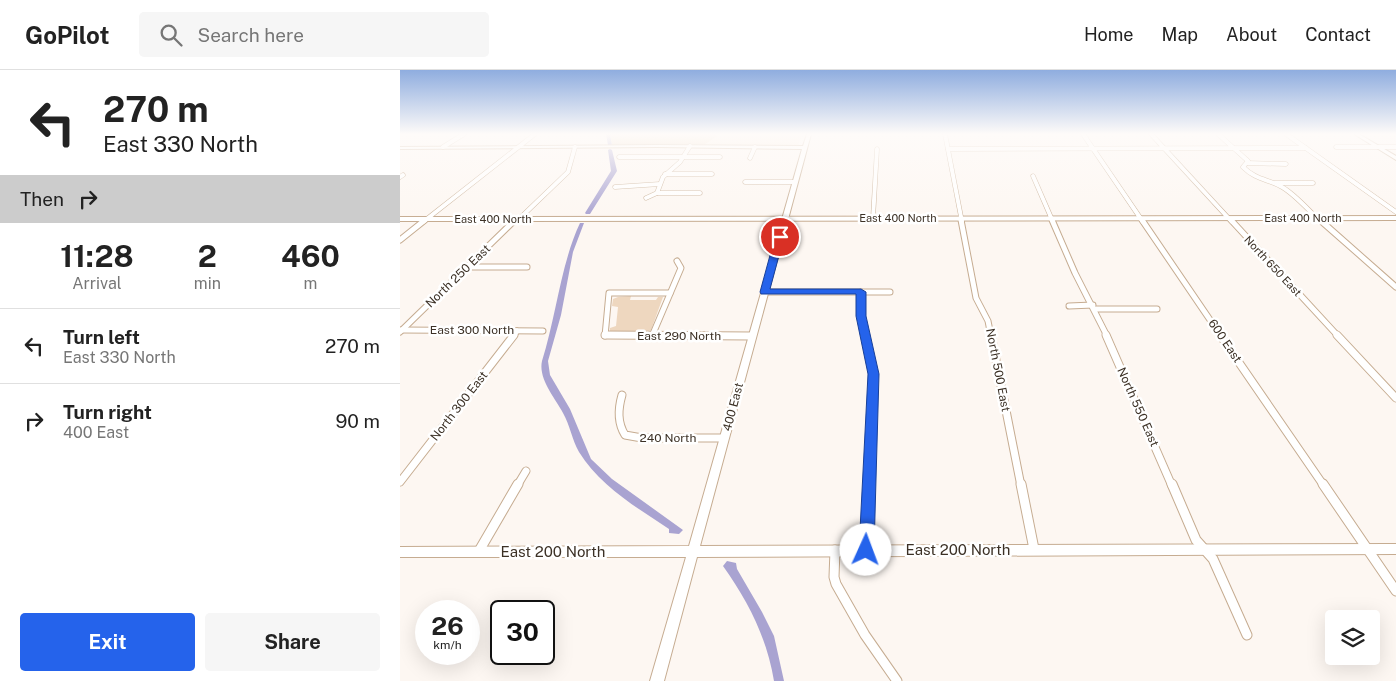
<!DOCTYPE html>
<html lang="en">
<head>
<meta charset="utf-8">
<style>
  body { margin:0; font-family:"Public Sans",sans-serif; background:#f6f6f6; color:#222; height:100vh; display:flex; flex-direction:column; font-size:19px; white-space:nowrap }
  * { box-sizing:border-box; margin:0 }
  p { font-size:16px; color:#767676 }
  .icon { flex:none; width:28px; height:28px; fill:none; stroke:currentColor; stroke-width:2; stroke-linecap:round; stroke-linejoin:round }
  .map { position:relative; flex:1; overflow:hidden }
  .details { display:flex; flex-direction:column; background:#fff; width:400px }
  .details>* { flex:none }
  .top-card { background:#fff; color:#222; overflow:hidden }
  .controls { position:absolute; left:925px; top:540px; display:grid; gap:10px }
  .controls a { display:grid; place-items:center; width:55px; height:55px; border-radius:5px; background:#fff; box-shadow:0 5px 20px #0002; font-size:25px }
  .speed { position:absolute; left:15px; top:530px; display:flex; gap:10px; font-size:25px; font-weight:700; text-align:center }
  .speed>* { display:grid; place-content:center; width:65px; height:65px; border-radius:50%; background:#fff; box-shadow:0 5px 20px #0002; line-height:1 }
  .speed small { font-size:12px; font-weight:400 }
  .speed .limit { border:2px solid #111; border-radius:8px; background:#fff; color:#111 }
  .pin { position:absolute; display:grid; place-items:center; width:42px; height:42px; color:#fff; margin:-21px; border:2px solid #fff; border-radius:50%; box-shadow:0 1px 5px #0007 }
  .me { position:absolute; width:55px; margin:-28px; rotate:2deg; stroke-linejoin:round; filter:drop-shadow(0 0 4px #0008) }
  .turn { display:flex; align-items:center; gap:18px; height:105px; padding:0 20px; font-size:22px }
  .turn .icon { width:65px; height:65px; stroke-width:2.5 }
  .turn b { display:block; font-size:35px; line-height:42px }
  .then { display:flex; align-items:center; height:48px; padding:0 20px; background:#0003; gap:10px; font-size:19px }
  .eta { display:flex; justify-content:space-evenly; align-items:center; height:85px; text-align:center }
  .eta b { font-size:30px; font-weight:700; line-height:35px }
  .button { display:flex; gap:10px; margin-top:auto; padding:10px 20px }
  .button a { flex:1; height:58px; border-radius:5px; background:#2563eb; color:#fff; font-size:20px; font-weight:700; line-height:58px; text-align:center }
  .button a+a { background:#f6f6f6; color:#222 }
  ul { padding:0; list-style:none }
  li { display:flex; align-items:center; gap:15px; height:75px; padding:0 20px; border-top:1px solid #e0e0e0 }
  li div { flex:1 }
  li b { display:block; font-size:19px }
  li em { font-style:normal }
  header { display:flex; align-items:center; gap:30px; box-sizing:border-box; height:70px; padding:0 25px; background:#fff; border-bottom:1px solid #e0e0e0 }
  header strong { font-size:24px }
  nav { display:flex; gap:28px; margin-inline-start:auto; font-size:18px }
  .search { width:350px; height:45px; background:#f6f6f6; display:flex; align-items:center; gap:12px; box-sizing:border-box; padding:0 18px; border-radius:5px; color:#767676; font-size:19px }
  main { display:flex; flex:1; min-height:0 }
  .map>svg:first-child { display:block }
</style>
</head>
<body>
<header>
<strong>GoPilot</strong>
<div class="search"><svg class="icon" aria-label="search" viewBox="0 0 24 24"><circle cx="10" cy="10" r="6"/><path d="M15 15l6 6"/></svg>Search here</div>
<nav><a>Home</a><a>Map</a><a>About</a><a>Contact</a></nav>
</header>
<main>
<section class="details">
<div class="top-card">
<div class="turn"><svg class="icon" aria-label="left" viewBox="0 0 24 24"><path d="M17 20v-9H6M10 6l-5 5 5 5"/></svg><div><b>270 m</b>East 330 North</div></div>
<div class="then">Then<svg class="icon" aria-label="right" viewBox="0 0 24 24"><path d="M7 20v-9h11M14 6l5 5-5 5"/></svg></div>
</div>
<div class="eta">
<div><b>11:28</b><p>Arrival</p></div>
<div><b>2</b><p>min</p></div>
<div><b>460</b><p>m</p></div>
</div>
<ul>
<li><svg class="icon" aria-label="left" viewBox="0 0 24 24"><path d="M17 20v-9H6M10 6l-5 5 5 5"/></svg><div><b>Turn left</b><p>East 330 North</p></div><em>270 m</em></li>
<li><svg class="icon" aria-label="right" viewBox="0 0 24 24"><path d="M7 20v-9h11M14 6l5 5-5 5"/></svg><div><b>Turn right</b><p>400 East</p></div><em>90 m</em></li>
</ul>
<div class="button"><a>Exit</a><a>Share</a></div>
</section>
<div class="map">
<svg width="996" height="611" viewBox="0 0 996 611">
  <rect width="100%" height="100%" fill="#fdf7f2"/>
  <!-- built -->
  <path fill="#faeddf" d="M272,64h130l-4,12 -135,-1z"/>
  <!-- green -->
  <g fill="#eed7bf">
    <path d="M210,64h105l3,2 -13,8 -93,1z"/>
    <path d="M231,226l-1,4h26l2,-3h5l-12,33 -4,2h-37v-4l6,-2 2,-19 -6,-1 1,-7 5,-2z"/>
  </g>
  <!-- water -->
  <g fill="#a9a3d1">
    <path d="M180,153h4l-11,29 -12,63 -13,46 2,14 20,34 21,50 21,20 71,51 -4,4 -10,-1v-4c-33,-22 -69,-43 -90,-77 -7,-12 -9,-27 -16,-39 -8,-15 -25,-34 -21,-52 14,-44 19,-98 38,-138z"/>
    <path d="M327,491l9,2 1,6 25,43 12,24 10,45h-10c-7,-43 -26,-80 -51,-115z"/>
  </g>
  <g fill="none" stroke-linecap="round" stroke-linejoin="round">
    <!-- canal -->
    <g fill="#a9a3d1" fill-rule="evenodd">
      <path d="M206,64h4l2,12 -4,-1z"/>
      <path d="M210,79l2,1 5,21 -27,43h-4l-1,-1 26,-42 -3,-21z"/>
    </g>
    <!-- minor-far3 casing -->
    <g stroke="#c6ac91" stroke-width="5">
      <g id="minor-far3">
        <path d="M545,64l17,88"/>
        <path d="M683,64l60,88"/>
        <path d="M751,64l81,88"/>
        <path d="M818,64l30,27 -5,6c13,13 25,12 39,20 14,8 27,24 39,35"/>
        <path d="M886,64l110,78"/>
        <path d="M43,77l21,-13"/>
        <path d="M936,77h60"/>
        <path d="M548,79l358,-1"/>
        <path d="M219,87h101"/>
        <path d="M350,88l5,-11"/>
        <path d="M847,93l39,1"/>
        <path d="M265,104h47"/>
        <path d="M633,106l20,46"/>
        <path d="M0,107l3,-2"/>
        <path d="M345,112h50"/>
        <path d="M875,113h38"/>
        <path d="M215,117l45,-3"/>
        <path d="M257,123h43"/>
        <path d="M246,128l11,-5 6,-16 17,-15 10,-16"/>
        <path d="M473,148l4,-69"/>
        <path d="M119,149l49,-47 7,-25"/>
        <path d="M23,152l112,-88"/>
        <path d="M113,152l3,-3"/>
      </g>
    </g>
    <!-- minor-far2 casing -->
    <g stroke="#c6ac91" stroke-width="7">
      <g id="minor-far2">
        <path d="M561,150l15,78 12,23 3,15"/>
        <path d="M652,150l23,53 32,63"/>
        <path d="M742,150l79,116"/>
        <path d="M831,150l107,116"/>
        <path d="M920,150l76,67"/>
        <path d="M0,170l25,-20"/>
        <path d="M67,197h60"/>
        <path d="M364,222h126"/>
        <path d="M461,222v24l4,20"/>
        <path d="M669,236l24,-1"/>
        <path d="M695,239h62"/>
        <path d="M1,260l142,1"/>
        <path d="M0,262l115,-112"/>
        <path d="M113,266l4,-5"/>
        <path d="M205,266l4,-43h61"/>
        <path d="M252,266l29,-68 -4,-7"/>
      </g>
    </g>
    <!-- minor-far1 casing -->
    <g stroke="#c6ac91" stroke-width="9">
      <g id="minor-far1">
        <path d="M205,265l147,1"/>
        <path d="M465,265l8,40 -4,111"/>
        <path d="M591,265l30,151"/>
        <path d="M706,265l66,151"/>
        <path d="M820,265l104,151"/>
        <path d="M937,265l59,63"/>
        <path d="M252,267l1,-2"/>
        <path d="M222,325c-4,14 -5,27 3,40l17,3h82"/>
        <path d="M0,412l114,-147"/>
        <path d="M117,416l9,-15"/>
      </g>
    </g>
    <!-- minor casing -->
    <g stroke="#c6ac91" stroke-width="11">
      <g id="minor">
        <path d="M621,414l13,65"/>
        <path d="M772,414l24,56 17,19 34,76"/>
        <path d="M923,414l73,107"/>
        <path d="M435,480l-1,27 2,7 29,51 32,46"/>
        <path d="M466,480l3,-66"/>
        <path d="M79,481l39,-67"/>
      </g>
    </g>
    <!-- tertiary casing -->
    <g stroke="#c6ac91" stroke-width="2">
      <path id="tertiary" d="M407,64h4l-111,412 696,-2v10l-699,3 -33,124h-14l36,-124h-286v-10l289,-1 113,-397 -145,-2 -257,2v-2l257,-2 146,1z"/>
    </g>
    <!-- secondary casing -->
    <g stroke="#c6ac91" stroke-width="2">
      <g id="secondary">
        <path d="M954,64h5l37,22v4z"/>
        <path d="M996,146v4l-996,1v-4z"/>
      </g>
    </g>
    <!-- minor-far3 -->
    <use href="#minor-far3" stroke="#fff" stroke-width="4"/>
    <!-- minor-far2 -->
    <use href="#minor-far2" stroke="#fff" stroke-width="5"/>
    <!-- minor-far1 -->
    <use href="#minor-far1" stroke="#fff" stroke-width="7"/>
    <!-- minor -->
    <use href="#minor" stroke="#fff" stroke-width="9"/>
    <!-- tertiary -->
    <use href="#tertiary" fill="#fff" fill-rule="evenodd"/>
    <!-- secondary -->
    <use href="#secondary" fill="#fff" fill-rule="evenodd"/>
  </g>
  <!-- sky -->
  <linearGradient id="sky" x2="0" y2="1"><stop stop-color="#8faddf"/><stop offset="0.43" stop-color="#fefbf9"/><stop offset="1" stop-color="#fefbf9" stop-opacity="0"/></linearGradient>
  <rect width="996" height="149" fill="url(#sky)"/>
  <!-- route -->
  <path fill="#2563eb" stroke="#184099" d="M380,164l4,3 -14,52h91l5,3v24l13,58 -5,176 -2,5 -6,2 -5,-2 -2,-5 9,-176 -12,-58v-22h-95l-1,-2 15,-55z"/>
  <g text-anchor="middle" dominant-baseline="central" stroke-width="5" stroke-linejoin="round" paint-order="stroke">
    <!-- far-street labels -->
    <g font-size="11" fill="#3c3126" stroke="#fff">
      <text x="498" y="148">East 400 North</text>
      <text x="903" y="148">East 400 North</text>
      <text x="93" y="149">East 400 North</text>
      <text transform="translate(873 196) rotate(47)">North 650 East</text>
    </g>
    <!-- street labels -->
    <g font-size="12" fill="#3c3126" stroke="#fff">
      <text transform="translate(58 206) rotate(-44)">North 250 East</text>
      <text x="72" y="260">East 300 North</text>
      <text x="279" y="266">East 290 North</text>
      <text transform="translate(825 271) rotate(56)">600 East</text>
      <text transform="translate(598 300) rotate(79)">North 500 East</text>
      <text transform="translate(59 336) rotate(-52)">North 300 East</text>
      <text transform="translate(333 337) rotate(-75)">400 East</text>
      <text transform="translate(738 337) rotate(66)">North 550 East</text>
      <text x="268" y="368">240 North</text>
    </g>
    <!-- near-street labels -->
    <g font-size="15" fill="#3c3126" stroke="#fff">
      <text x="558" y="479">East 200 North</text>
      <text x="153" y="481">East 200 North</text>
    </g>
  </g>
</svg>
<div class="controls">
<a><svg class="icon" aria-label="layers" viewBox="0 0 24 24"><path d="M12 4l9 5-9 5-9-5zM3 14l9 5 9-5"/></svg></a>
</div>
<div class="speed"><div>26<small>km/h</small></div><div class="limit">30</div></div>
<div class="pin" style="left:380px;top:167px;background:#d93025"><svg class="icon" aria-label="arrive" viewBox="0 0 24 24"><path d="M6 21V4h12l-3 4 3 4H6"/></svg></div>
<svg class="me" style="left:466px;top:480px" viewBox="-20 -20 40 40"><circle r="19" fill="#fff"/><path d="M0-13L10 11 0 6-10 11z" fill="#2563eb"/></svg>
</div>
</main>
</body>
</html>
